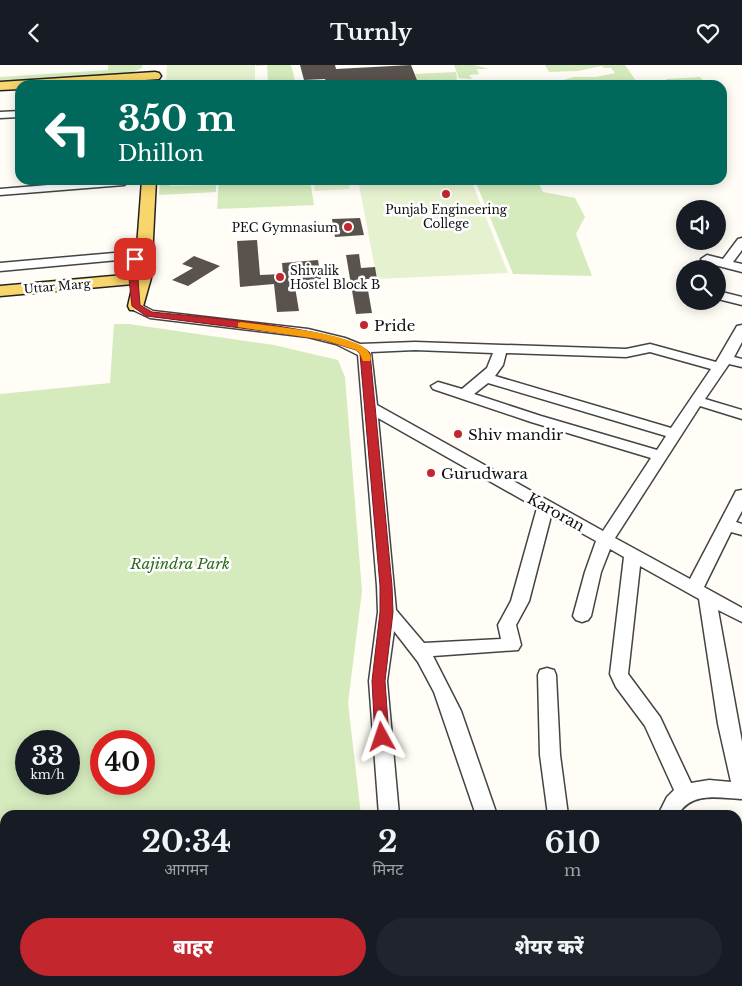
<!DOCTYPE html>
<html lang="hi">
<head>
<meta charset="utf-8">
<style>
  body { margin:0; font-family:"Libre Baskerville","Noto Sans Devanagari",serif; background:#20242c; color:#f1f3f6; height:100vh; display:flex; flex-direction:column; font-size:19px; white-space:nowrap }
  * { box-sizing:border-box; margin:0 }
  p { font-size:16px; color:#9ea1a6 }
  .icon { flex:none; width:28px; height:28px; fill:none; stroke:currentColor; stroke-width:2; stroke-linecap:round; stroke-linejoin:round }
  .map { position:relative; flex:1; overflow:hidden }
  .details { position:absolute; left:0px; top:745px; width:742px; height:176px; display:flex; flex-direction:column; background:#171b24; border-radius:15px 15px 0 0; box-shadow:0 2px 12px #0003 }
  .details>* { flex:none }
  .banner { position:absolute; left:15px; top:15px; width:712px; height:105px; border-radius:15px; box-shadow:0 2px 12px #0003; background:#00695c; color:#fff; overflow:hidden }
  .buttons { position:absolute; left:676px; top:135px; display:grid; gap:10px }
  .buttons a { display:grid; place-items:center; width:50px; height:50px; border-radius:50%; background:#171b24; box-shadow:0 2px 12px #0003; font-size:25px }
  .speed { position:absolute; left:15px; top:665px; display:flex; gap:10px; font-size:25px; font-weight:700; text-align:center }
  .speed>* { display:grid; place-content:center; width:65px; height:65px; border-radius:50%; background:#171b24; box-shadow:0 2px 12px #0003; line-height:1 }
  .speed small { font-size:12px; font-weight:400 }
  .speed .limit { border:8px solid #d22; background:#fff; color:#111 }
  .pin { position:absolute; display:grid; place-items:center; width:42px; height:42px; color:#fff; margin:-21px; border-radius:10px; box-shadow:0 2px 8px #0006 }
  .me { position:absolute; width:55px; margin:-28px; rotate:355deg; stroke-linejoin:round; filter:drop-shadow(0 0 4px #0008) }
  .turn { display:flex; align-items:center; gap:18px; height:105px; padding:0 20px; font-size:22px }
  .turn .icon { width:65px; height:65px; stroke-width:2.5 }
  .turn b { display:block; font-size:35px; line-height:42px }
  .eta { display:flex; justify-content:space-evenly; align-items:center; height:85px; text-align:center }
  .eta b { font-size:30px; font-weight:800; line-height:35px }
  .cta { display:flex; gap:10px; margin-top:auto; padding:10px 20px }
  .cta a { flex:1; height:58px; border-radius:30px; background:#c4262e; color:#fff; font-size:20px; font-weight:800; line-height:58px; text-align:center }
  .cta a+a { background:#20242c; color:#f1f3f6 }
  header { display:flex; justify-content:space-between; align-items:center; height:65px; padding:0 20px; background:#171b24; font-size:22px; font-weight:800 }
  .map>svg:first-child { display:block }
</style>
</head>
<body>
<header><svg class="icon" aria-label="back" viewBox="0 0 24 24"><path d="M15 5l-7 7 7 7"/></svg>Turnly<svg class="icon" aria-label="heart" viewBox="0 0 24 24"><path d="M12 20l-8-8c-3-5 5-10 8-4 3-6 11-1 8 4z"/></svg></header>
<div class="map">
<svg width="742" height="921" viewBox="0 0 742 921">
  <rect width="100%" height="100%" fill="#fffdf5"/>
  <!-- green -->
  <g fill="#d5ebbd" fill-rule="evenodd">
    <path d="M108,0h34v3l-15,7 -127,9v-7l108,-7z"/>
    <path d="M267,0l-11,1 1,-1h34l5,20h-37l-1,-2 10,-1z"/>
    <path d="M454,0h20l15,4h-12l2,5 -10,1 3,4 -13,-1z"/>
    <path d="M545,0h80l14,20h-81l-2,-3 18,-5h22l19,-4 -4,-5h-7l-2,-2 -24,5 -29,1z"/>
    <path d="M456,7l1,6 -4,7h-34l-4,-11z"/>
    <path d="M700,12l7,8h-36l-5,-6z"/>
    <path d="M160,115h10v6l46,-1v7l-57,3z"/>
    <path d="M219,115h91l4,25 -97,4z"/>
    <path d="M475,115h62l6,12 32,6 10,19 -9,17 16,42 -79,-2z"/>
    <path d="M114,259h15l145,21 64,15 7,17 17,214 -14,112 13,112h-356v166h320l-3,5h-322v-592l110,-11zM26,676h43v43h-43zM101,676h43v43h-43z"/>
  </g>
  <!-- pitch -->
  <g fill="#e6f2cf">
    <path d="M167,0h88v20h-89z"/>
    <path d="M313,115h35l2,9 -35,2z"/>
    <path d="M358,115h113l37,93 -131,6z"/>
  </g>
  <!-- building -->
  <g fill="#5a524d">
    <path d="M300,0h35l1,4 75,-4 8,20h-92l-2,-6 -21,1z"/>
    <path d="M360,153l4,17 -29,2 -3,-18z"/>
    <path d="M257,175l3,35 23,-1 -1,-11 36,-3 3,19 -27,2 5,30 -22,1 -3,-28 -34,3 -3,-46z"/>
    <path d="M359,189l2,14 14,-1 2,12h-11l6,34 -16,1 -10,-59z"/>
    <path d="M194,191l26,10 -32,20 -16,-6 21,-12 -11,-4z"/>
  </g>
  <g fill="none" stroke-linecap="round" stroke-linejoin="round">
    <!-- minor casing -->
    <g stroke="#444" stroke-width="3">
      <g id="minor">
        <path d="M20,46v6l-20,1v-6z"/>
        <path d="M108,115h20l1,2 -5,3 -124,10v-6z"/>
        <path d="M742,173v12l-9,12 9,2v8l-39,-10 -2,-3 6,-4 16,4 15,-20z"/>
        <path d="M114,188l6,4 -2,3 -118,11v-8z"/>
        <path d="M718,226l24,6v8l-24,-6z"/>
        <path d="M136,237l17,9 155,18 37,9 15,6 55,-2 211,7 24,-5 66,18 21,-36 5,-1v17l-8,15 8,2v8l-13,-3 -24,35 37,11v9l-42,-13 -85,132 75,41 44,-84 2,-4 6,-1v21l-6,11 6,2v11l-11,-3 -27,55 38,21v14l-24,-12 24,132v57c-23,-1 -51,-8 -64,16h-20l9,-18 7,-7 -29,-64 -29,-39 -6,-13 14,-117 -14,-8 -9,23 -10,44 -3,4 -6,2 -6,-2 -3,-4 12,-44 11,-31 -45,-25 -22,85 -13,24 5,20 -3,5 -85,6 28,55 36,104h-21l-42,-123 -16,-30 -24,-31 -7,50 12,134h-20l-10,-134 9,-69 -1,-26 -19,-231 -22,-11 -28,-7 -158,-19 -19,-9 -1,-3zM415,285l78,3 -6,15 -25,21 -24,-7 -7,4 2,3 98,33 120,36 -48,73 -226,-126 -6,-53zM650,287l61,17 -40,59 -176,-52 8,-11 3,-12 120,4zM488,318l178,53 -9,14 -116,-34 -67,-22zM378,353l159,90 -26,93 -13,24 3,14 -77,4 -28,-33zM640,501l59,33 19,125 13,58 -22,-2 -18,3 -31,-66 -32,-43z"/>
        <path d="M547,603l7,2 2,5 4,80 8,60h-20l-8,-60 -2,-80 2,-5z"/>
        <path d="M351,916h25l-2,5h-25z"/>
        <path d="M469,916h24l-2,5h-24z"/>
        <path d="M602,916h31l2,5h-31z"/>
        <path d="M678,916h24l1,5h-24z"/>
      </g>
    </g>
    <!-- major casing -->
    <g stroke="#222" stroke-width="3">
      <g id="major">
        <path d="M155,7l4,1 2,3 -2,3 -85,6h-54v4l-20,1v-8z"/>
        <path d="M142,115h14l-5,98 -9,32h-12l-2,-4 5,-22 -133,12v-10l135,-12z"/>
      </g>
    </g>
    <!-- minor -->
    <use href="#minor" fill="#fff" fill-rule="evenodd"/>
    <!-- major -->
    <use href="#major" fill="#f9d66b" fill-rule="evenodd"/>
  </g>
  <!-- route -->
  <path fill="#c4262e" stroke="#7f191e" d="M135,191l4,3 -1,20 2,26 12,7c39,4 196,16 218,41l22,233 1,26 -8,69 4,56 -2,4 -5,1 -5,-1 -2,-4 -3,-56 8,-69v-26l-20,-232 -4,-4 -32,-10 -44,-7 -134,-17 -14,-10 -3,-27 2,-20z"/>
  <!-- slow -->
  <path fill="#f59e0b" d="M241,257c33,5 93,9 121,24 5,3 8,7 9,12l-1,3h-7l-3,-7 -4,-4 -32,-10 -86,-13v-4z"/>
  <!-- markers -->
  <g fill="#c4262e" stroke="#fff" stroke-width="2">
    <circle cx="446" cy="129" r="5"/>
    <circle cx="348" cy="162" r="5"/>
    <circle cx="280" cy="212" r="5"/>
    <circle cx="364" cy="260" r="5"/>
    <circle cx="458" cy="369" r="5"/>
    <circle cx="431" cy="408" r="5"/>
  </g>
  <g text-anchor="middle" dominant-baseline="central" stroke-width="5" stroke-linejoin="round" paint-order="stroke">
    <!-- far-poi labels -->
    <g font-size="12" fill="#111" stroke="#fff">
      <text x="446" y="144">Punjab Engineering<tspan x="446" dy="14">College</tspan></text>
      <text x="338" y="162" text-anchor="end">PEC Gymnasium</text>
      <text x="290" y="205" text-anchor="start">Shivalik<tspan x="290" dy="14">Hostel Block B</tspan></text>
    </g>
    <!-- far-street labels -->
    <g font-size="12" fill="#111" stroke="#fff">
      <text transform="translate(57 221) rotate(-5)">Uttar Marg</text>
    </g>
    <!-- poi labels -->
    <g font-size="15" fill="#111" stroke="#fff" text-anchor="start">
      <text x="374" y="260">Pride</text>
      <text x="468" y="369">Shiv mandir</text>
      <text x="441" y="408">Gurudwara</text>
    </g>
    <!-- street labels -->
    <g font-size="15" fill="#111" stroke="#fff">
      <text transform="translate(556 447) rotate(29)">Karoran</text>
    </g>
    <!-- park labels -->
    <g font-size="15" font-style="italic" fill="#2f6b1f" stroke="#fff">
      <text x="180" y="498">Rajindra Park</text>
    </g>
  </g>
</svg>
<div class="buttons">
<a><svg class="icon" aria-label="sound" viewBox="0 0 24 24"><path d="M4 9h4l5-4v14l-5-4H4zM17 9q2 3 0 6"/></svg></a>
<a><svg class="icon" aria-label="search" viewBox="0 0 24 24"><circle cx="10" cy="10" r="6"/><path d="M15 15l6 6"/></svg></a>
</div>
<div class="speed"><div>33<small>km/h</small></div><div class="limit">40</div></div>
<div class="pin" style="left:135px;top:194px;background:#d93025"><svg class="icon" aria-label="arrive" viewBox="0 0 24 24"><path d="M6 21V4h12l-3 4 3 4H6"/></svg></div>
<svg class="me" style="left:382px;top:672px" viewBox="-20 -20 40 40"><path d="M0-17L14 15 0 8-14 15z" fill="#c4262e" stroke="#fff" stroke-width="4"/></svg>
<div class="banner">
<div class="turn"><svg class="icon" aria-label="left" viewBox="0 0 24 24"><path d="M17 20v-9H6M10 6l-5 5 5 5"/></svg><div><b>350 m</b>Dhillon</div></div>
</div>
<section class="details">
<div class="eta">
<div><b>20:34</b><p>आगमन</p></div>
<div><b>2</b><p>मिनट</p></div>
<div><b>610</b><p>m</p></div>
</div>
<div class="cta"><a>बाहर</a><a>शेयर करें</a></div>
</section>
</div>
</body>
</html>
